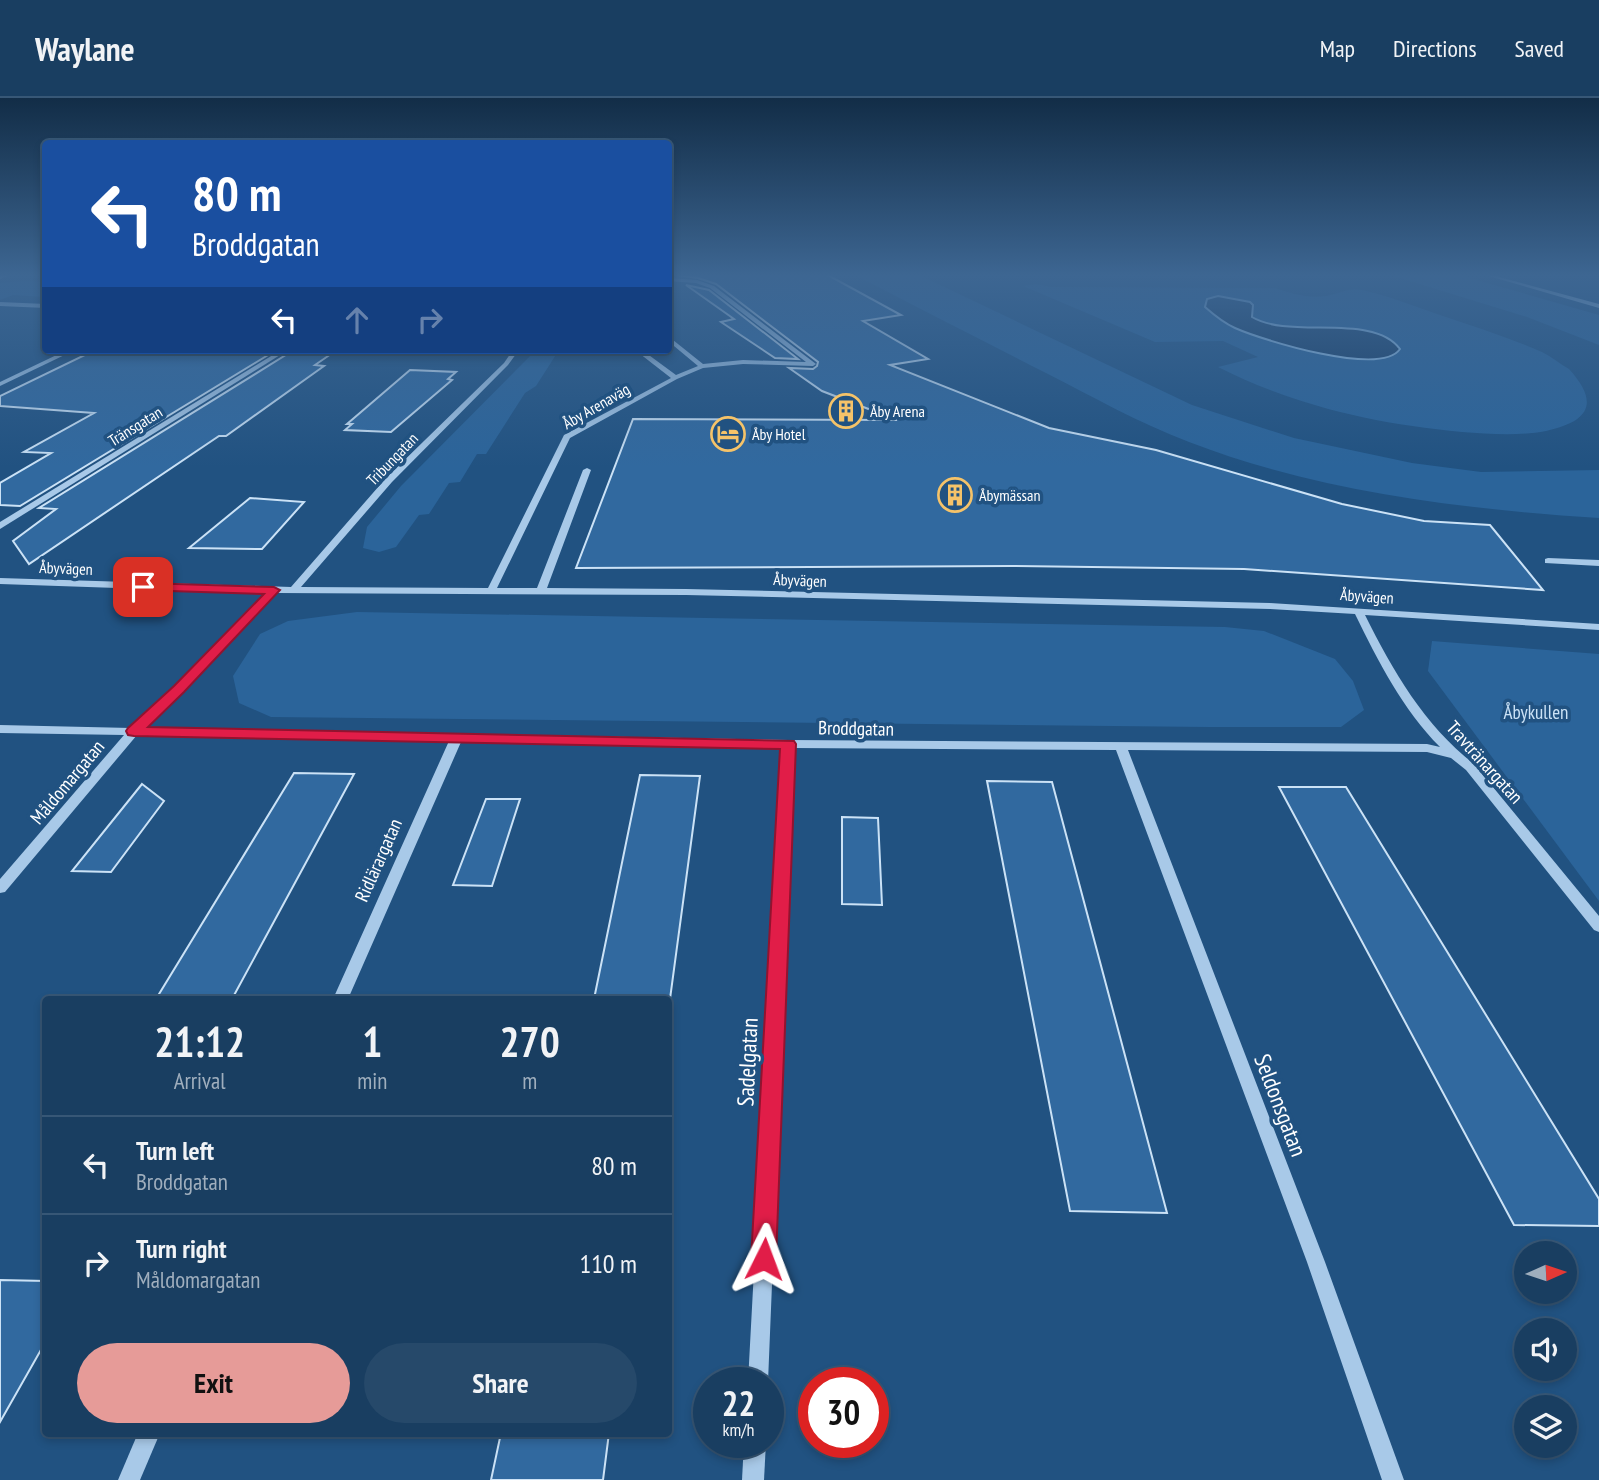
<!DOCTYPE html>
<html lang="en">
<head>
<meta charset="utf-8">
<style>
  body { margin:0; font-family:"PT Sans Narrow",sans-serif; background:#26496a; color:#f1f3f6; height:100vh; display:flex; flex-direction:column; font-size:26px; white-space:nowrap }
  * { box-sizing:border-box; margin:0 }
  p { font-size:23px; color:#9faebd }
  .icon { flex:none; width:38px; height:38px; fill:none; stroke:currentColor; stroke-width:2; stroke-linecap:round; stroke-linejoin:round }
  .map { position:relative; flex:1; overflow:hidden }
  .side { position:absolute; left:42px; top:898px; width:630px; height:441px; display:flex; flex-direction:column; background:#193e61; border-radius:7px; box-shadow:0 4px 10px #0003,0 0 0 2px #375776 }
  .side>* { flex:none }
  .guide { position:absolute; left:42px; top:42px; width:630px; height:214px; border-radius:7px; box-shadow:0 4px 10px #0003,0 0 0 2px #375776; background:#1a4fa0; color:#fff; overflow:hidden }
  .needle { width:46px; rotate:87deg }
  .fabs { position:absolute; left:1514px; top:1143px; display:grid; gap:14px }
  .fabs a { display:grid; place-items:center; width:63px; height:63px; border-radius:50%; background:#193e61; box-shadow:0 4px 10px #0003,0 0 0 2px #375776; font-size:35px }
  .speed { position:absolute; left:693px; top:1269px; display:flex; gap:14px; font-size:35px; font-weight:700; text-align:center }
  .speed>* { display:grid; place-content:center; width:91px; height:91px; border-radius:50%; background:#193e61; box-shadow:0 4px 10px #0003,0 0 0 2px #375776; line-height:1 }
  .speed small { font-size:18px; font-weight:400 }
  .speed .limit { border:10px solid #d22; background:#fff; color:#111 }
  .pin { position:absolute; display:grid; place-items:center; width:60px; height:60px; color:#fff; margin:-30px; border-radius:14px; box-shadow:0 4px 10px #0006 }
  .me { position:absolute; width:77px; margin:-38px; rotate:3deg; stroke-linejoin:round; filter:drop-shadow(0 0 5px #0008) }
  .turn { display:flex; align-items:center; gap:24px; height:147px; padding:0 35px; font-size:32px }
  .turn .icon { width:91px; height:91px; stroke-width:2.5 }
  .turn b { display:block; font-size:49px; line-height:60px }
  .lanes { display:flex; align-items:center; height:66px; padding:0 35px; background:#0003; justify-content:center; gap:35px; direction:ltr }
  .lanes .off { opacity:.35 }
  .eta { display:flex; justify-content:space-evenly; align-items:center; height:119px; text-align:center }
  .eta b { font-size:42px; font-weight:600; line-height:49px }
  .cta { display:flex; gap:14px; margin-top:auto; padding:14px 35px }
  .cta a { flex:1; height:80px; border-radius:42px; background:#e69b98; color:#111; font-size:28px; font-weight:600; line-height:80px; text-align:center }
  .cta a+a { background:#26496a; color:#f1f3f6 }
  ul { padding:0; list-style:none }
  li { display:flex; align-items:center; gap:21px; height:98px; padding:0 35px; border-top:2px solid #375776 }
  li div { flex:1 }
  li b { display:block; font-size:26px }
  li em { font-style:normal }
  header { display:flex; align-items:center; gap:42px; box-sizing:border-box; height:98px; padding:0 35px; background:#193e61; border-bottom:2px solid #375776 }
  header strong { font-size:33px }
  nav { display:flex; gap:38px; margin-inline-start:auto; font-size:24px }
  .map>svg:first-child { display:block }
</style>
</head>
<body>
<header>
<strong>Waylane</strong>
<nav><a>Map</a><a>Directions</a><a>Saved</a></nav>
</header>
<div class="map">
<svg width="1599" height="1382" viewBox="0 0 1599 1382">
  <rect width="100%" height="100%" fill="#215281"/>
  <!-- green -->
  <g fill="#2b649a">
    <path d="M853,176h64l275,131 102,33 118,25 69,9 118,-2v48c-138,-9 -280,-26 -410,-76 -50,-19 -96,-45 -143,-69 -65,-33 -129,-66 -193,-99z"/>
    <path d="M1387,176h69l143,41v30l-72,-28z"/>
    <path d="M24,183l21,1v15l-32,-2 -13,5v-17z"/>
    <path d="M1036,186l15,3 223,1c17,5 34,11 52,8 12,-2 24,-9 36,-6 28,6 54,17 81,26 33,11 67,22 99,36 10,5 18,12 27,17 30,33 22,52 -23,62 -26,5 -58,3 -84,1 -86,-8 -167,-26 -244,-65l40,-10 -35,-16 -68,1 -132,-56z"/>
    <path d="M536,252h23l-23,36 -11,7 -39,61h-9l-17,28 -11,1 -20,31 -10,1 -23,32 -17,5 -16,-4 4,-21 34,-41z"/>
    <path d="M357,514l868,15 39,4 71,28 18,22 11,29 -23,17h-133l-937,-10 -32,-14 -6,-27 27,-42 28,-13z"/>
    <path d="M1432,543l167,13v247l-171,-230z"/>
  </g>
  <!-- water -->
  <path fill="#173b61" stroke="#9bc5e9" stroke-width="2" d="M1218,198l32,6 3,3 -1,12c38,23 121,-5 148,32 -19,28 -138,-9 -165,-21 -11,-5 -21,-13 -30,-21l2,-8z"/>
  <!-- building -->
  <g fill="#31699f" stroke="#cbe2f6" stroke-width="2">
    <path d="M670,176h156l75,41 -38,6 65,38 -38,6 159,63 107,22 186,54 82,17 66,4 53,65 -299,-21 -233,-3 -435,2 57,-149 264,1 -75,-29 -33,-23 24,1 4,-3 1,-4 -102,-78 -18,-6z"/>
    <path d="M686,187l23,5 89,69 -23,-1 -54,-36 13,-3z"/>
    <path d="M95,252l178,2 -253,154 -20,-1v-22l51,-30 -27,-1 70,-39 -94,-7v-10z"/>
    <path d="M289,255l42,1 -16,11 9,1 -98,70h-7l-190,128 -16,-23 43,-32 -17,-1z"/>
    <path d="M410,272l46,2 -8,7 4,1 -61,52 -46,-2 7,-6h-5z"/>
    <path d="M250,400l54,4 -42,47 -73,-1z"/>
    <path d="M294,675l60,1 -122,225h-76z"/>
    <path d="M640,677l60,1 -30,223h-76z"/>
    <path d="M987,683l65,1 115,431 -97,-2z"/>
    <path d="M142,686l22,17 -53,71 -39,-1z"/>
    <path d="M1279,689h67l253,412v27l-85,-1z"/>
    <path d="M486,701h34l-28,87 -39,-1z"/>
    <path d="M842,719l36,1 4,87 -40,-1z"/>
    <path d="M0,1182l46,1v60l-46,81z"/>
    <path d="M501,1335h108l-6,47h-112z"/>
  </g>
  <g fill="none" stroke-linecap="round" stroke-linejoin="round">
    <!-- minor -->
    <g fill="#a8c9e8" fill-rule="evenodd">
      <path d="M6,176h6l-12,5v-4z"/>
      <path d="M1482,176h6l111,30v4z"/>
      <path d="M668,180l29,2 17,6 102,78 -3,2 -70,-2 -40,4 -26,11 -107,59 -73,150h40l46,-118 4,-2 4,2 -44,118 139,1 584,14 329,21v6l-234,-15c28,56 59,110 109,149l125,152v16l-5,-2 -128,-160 -15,-12 -24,-6 -299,-2 197,512 79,218h-22l-75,-218 -191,-512 -322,-2 -26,634h-20l34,-634 -321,-6 -113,257h-15l116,-258 -312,-6 -132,157 -5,1v-14l124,-144 -124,-2v-8l131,3 44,-41 91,-94 -266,-9v-6l291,9 95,-109 118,-115 9,-13h6l-11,15 -116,117 -91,105 187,1 76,-153 107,-57 -36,-28h7l34,25 22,-9 -30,-25v-5l35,28 40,-4 63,2 -96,-74 -14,-5 -28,-2zM277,495l409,2 584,14 85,5c23,47 48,96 85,133l-13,-3 -639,-4 -644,-12 39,-37z"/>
      <path d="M0,204l46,2v4l-46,-2z"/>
      <path d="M67,252h8l-75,36v-4z"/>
      <path d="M281,252h7l-288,179v-7z"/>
      <path d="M1548,460l51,2v6l-54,-3v-4z"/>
      <path d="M138,1335h22l-20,47h-22z"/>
      <path d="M744,1344h22l-2,38h-22z"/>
    </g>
  </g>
  <!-- sky -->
  <linearGradient id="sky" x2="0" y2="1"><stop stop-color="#122d47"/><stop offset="0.48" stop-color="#3d6692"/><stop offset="1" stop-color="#3d6692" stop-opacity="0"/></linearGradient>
  <rect width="1599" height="369" fill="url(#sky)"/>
  <!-- route -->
  <path fill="#e11d48" stroke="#92132f" stroke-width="2" d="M143,485l131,4 6,3 -96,102 -36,35 646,14 2,3 -20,515 -4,8 -8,4 -9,-4 -4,-8 29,-510 -646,-13 -6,-1 -2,-4 2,-3 46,-42 90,-92 -125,-4v-6z"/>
  <!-- icons -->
  <defs>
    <g id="building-ring" transform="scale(1.75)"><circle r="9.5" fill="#215281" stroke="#f5c369" stroke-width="1.5"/><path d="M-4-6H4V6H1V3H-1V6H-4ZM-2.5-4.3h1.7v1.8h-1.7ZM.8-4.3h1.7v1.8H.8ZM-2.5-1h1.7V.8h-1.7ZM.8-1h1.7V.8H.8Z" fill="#f5c369"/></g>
    <g id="hotel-ring" transform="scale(1.75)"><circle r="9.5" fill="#215281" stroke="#f5c369" stroke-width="1.5"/><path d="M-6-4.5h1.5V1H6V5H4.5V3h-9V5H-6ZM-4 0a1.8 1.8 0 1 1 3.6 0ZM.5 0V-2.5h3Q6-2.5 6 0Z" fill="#f5c369"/></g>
  </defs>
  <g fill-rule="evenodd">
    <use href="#building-ring" x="846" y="313"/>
    <use href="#hotel-ring" x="728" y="336"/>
    <use href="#building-ring" x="955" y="397"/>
  </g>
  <g text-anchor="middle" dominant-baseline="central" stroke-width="7" stroke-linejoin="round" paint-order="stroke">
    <!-- far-street labels -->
    <g font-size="16" fill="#fff" stroke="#215281">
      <text transform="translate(596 308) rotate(-30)">Åby Arenaväg</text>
      <text transform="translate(135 328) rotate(-32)">Tränsgatan</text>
      <text transform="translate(392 361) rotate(-46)">Tribungatan</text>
      <text transform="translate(66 470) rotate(2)">Åbyvägen</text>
      <text transform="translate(800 482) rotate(2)">Åbyvägen</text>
      <text transform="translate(1367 498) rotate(4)">Åbyvägen</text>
    </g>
    <!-- far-poi labels -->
    <g font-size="16" fill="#fff" stroke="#215281" text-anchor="start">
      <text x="870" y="313">Åby Arena</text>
      <text x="752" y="336">Åby Hotel</text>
      <text x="979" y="397">Åbymässan</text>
    </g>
    <!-- park labels -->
    <g font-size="19" fill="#cbe2f6" stroke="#215281">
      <text x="1536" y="614">Åbykullen</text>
    </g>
    <!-- street labels -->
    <g font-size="19" fill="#fff" stroke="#215281">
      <text transform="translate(856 630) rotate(1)">Broddgatan</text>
      <text transform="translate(1485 664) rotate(48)">Travtränargatan</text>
      <text transform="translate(67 684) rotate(-50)">Måldomargatan</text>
      <text transform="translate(378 762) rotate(-66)">Ridlärargatan</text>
    </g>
    <!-- near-street labels -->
    <g font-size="23" fill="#fff" stroke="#215281">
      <text transform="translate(747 964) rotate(-87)">Sadelgatan</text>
      <text transform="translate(1281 1007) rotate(69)">Seldonsgatan</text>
    </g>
  </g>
</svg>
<div class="fabs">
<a><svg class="needle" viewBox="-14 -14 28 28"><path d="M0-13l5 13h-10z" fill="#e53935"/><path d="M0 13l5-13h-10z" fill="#9faebd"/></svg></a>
<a><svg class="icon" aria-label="sound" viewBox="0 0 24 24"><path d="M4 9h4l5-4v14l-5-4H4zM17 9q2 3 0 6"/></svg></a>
<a><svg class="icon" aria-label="layers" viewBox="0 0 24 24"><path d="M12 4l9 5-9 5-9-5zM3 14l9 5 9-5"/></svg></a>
</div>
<div class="speed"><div>22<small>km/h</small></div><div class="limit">30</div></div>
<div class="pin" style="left:143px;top:489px;background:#d93025"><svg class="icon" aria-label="arrive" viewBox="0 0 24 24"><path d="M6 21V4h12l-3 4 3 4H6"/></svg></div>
<svg class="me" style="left:764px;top:1161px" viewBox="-20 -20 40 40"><path d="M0-17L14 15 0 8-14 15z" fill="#e11d48" stroke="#fff" stroke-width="4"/></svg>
<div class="guide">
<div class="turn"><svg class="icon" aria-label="left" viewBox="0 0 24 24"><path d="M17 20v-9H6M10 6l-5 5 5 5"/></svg><div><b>80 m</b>Broddgatan</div></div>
<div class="lanes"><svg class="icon" aria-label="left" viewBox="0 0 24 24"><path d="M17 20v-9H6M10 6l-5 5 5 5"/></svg><svg class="icon off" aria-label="ahead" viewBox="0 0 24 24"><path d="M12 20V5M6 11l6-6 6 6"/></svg><svg class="icon off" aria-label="right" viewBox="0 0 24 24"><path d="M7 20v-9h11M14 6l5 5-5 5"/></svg></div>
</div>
<section class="side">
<div class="eta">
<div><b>21:12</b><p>Arrival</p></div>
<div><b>1</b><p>min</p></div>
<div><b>270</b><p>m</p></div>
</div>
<ul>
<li><svg class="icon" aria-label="left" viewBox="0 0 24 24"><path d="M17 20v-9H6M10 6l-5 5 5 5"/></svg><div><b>Turn left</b><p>Broddgatan</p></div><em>80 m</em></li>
<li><svg class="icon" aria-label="right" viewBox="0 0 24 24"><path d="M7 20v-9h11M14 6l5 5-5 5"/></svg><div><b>Turn right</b><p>Måldomargatan</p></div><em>110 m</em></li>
</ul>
<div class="cta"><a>Exit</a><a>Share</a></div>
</section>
</div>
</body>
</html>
